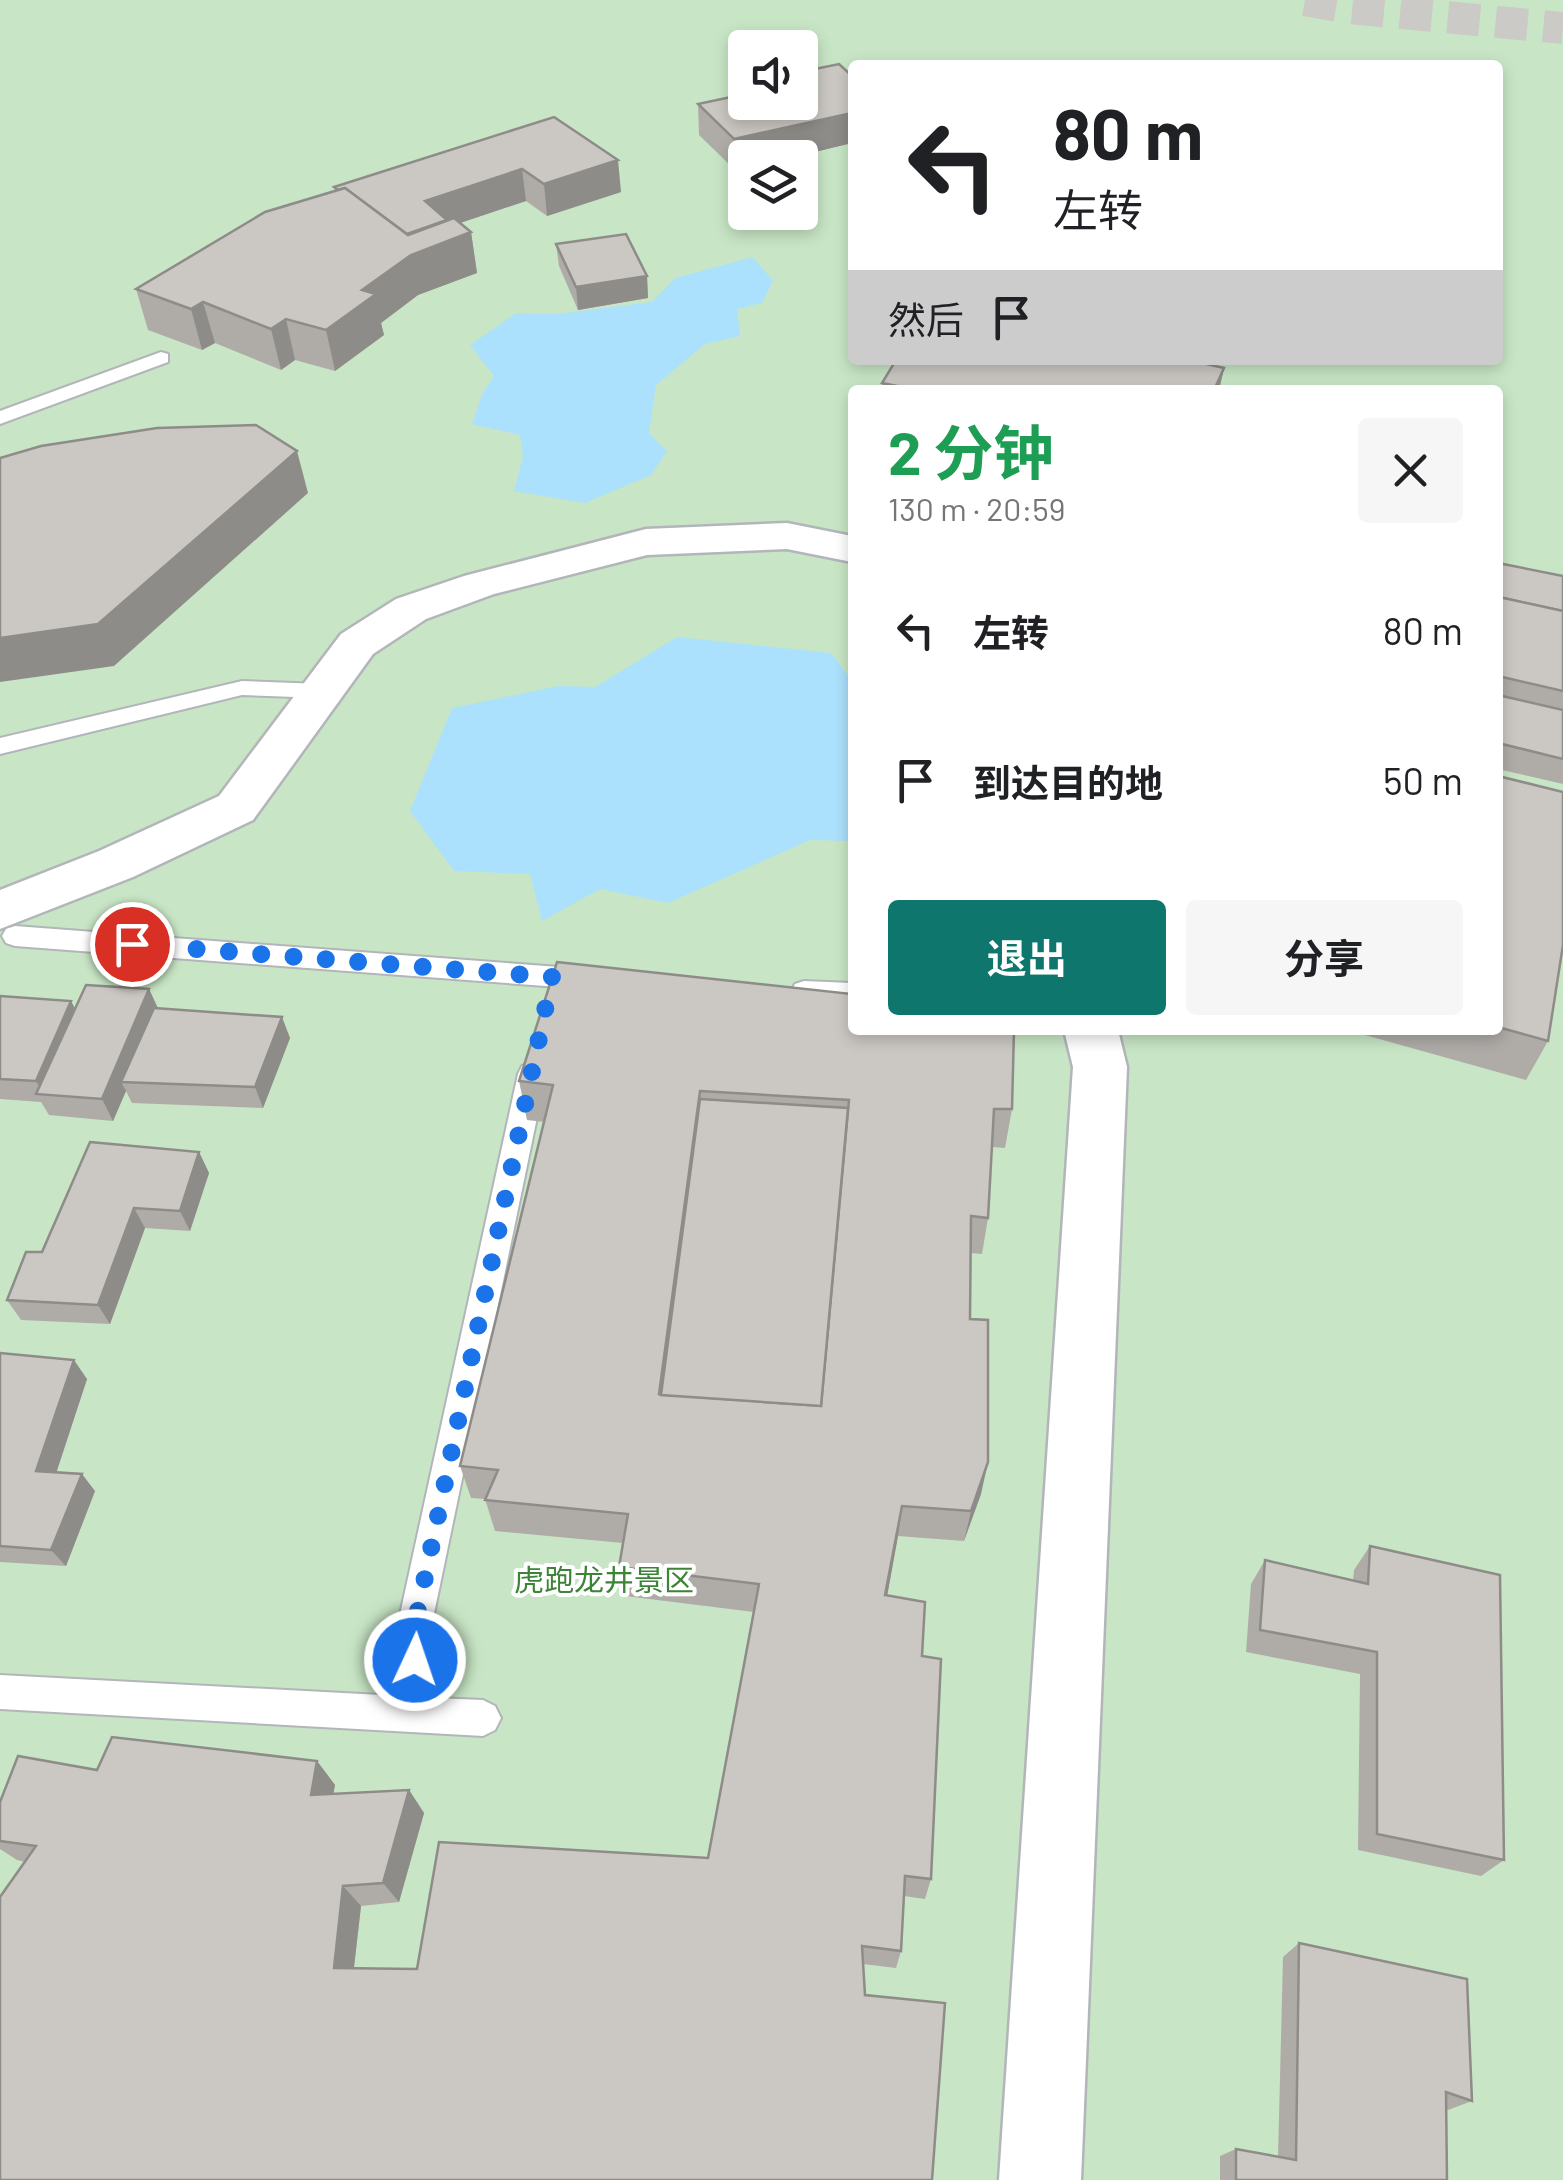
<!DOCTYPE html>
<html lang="zh">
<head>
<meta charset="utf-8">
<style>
  body { margin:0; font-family:Barlow,"Noto Sans SC",sans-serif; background:#f6f6f6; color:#202124; height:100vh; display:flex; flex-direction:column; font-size:38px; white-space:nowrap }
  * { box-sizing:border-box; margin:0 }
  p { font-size:32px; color:#757577 }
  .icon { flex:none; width:55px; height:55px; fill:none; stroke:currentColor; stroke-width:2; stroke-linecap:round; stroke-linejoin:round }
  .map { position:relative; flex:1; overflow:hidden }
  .panel { position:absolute; left:848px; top:385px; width:655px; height:650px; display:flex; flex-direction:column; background:#fff; border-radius:10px; box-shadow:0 5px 15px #0003 }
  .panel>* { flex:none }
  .banner { position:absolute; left:848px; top:60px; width:655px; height:305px; border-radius:10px; box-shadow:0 5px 15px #0003; background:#fff; color:#202124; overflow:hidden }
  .fabs { position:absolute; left:728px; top:30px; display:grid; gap:20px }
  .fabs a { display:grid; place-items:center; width:90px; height:90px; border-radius:10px; background:#fff; box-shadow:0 5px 15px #0003; font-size:50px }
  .pin { position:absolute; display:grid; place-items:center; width:85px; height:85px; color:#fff; margin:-42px; border:5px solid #fff; border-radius:50%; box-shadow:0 2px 10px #0007 }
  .me { position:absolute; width:110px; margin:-55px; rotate:3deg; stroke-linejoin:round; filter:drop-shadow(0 0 8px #0008) }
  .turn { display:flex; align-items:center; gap:35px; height:210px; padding:0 40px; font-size:45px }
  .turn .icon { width:130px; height:130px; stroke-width:2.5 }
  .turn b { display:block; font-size:70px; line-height:85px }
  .then { display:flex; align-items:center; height:95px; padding:0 40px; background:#0003; gap:20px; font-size:38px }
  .round { display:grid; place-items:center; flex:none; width:105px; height:105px; border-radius:10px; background:#f6f6f6 }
  .headline { display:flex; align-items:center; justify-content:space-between; height:170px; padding:0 40px }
  h1 { font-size:60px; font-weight:700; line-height:75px; color:#1e9e55 }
  .cta { display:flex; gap:20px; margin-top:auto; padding:20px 40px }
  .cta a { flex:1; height:115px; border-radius:10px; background:#0f766e; color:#fff; font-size:40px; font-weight:700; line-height:115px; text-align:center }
  .cta a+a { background:#f6f6f6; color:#202124 }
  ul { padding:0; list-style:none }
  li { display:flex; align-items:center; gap:30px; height:150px; padding:0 40px }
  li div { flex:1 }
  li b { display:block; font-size:38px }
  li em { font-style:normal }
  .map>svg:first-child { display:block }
</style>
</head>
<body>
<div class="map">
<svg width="1563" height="2180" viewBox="0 0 1563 2180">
  <rect width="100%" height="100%" fill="#f0ede7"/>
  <!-- green -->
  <path fill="#c8e6c5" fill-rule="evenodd" d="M0,0h1563v2180h-1563zM745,48h55v54h-55zM852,65h646v295h-646zM745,158h55v54h-55zM852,390h646v640h-646z"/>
  <!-- water -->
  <g fill="#abe1fc">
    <path d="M753,257l20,24 -11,22 -25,6 3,27 -35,8 -49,41 -7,48 18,18 -16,24 -66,28 -71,-12 9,-34 -3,-22 -48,-11 11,-32 11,-16 -24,-31 46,-32 41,1 95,-12 23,-24z"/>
    <path d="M677,637l154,16 21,28v160l-42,-1 -142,63 -68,-14 -58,32 -12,-47 -76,-3 -44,-60 42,-103 106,-22 37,1z"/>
  </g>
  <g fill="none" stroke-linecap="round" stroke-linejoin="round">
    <!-- secondary-tunnel -->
    <path stroke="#cccac7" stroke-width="32" stroke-dasharray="32 16" stroke-linecap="butt" d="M1305,0l43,8 215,20"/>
    <!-- service casing -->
    <g stroke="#b2b5b9" stroke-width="4">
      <g id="service">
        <path d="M161,352l7,2v8l-168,62v-13z"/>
        <path d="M242,681l80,3 11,7 -11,7 -80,-3 -242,59v-16z"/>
        <path d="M15,926l571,43 9,3 4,7 -4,7 -9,3 -571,-43 -9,-3 -4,-7 4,-7z"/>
        <path d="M804,981l48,2v20l-57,-5 -4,-7 4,-7z"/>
        <path d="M532,1063l10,3 4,8 -116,559 5,65 48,2 12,6 6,12 -6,12 -12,6 -483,-27v-34l400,21 -4,-63 122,-559 4,-8z"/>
      </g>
    </g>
    <!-- minor casing -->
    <g stroke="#b2b5b9" stroke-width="5">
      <g id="minor">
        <path d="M787,523l65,13v26l-65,-13 -140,6 -153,39 -68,25 -53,35 -120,166 -120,57 -133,52v-39l99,-39 120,-55 122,-162 55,-35 68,-23 182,-47z"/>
        <path d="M1064,1030h54l9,37 -46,1113h-82l74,-1113z"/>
      </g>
    </g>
    <!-- service -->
    <use href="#service" fill="#fff" fill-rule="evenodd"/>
    <!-- minor -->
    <use href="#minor" fill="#fff" fill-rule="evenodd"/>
  </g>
  <!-- wall -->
  <g fill="#afaca8">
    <path d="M800,72l52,4v67l-62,15h-45l-10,12 -36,-35 -1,-31 102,-2z"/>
    <path d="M554,117l67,75 -74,24 -21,-15 -66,22 11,9 6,41 -59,22 -37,28 3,12 -49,36 -40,-11 -14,10 -66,-27 -13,7 -54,-20 -12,-41 199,-98 -1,-4z"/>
    <path d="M556,244l91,32 1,22 -70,12 -19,-44z"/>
    <path d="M896,360h320l-3,6 11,2 -5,22h-337v-7z"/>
    <path d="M1498,563l65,13v208l-65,-15z"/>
    <path d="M1498,776l50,265 -22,39 -179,-50h151z"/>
    <path d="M149,989l9,19 132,30 -27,70 -131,-5 -6,-12 -13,30 -64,-6 -8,-13 -41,-3v-103l75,12z"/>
    <path d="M519,1081l493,28 -7,39 -13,-1 -4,71 -6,36 -12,-1v66l11,175 -17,47 -66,-5 -11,60 35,60 9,223 -6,20 -21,-3 -3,55 -5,17 -33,-4 2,31 67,185 -907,-318 -8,-2 -17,-11v-47l97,-32 220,-9 18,24 -2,9 76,-4 15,23 -25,89 -38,4 -7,62 63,1 291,-111 46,-246 -129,-16 -6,-29 4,-24 -128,-12 -10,-32 -14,-1 -11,-32 84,-344 -17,-2z"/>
    <path d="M199,1152l10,21 -19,58 -45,-3 -35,96 -89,-4 -14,-20 35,-48z"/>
    <path d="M0,1353l87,26 -31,93 39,19 -29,75 -66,-4z"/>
    <path d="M1370,1546l134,314 -23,16 -123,-26 2,-176 -114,-22 5,-68 14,-24 88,20 1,-10z"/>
    <path d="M1299,1943l173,158 -24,9 -2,-1 1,71h-227v-24l16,-7 42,8 5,-200z"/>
  </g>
  <!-- shaded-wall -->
  <g fill="#8e8c88">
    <path d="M852,113v30l-62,15h-45v10l-10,2 -1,-31z"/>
    <path d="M618,160l3,32 -74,24 -3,-32z"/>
    <path d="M522,169l4,32 -78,26 23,5 6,41 -59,22 -37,28 3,12 -49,36 -9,-41 36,-40 63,-89z"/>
    <path d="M647,276l1,22 -70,12 -2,-23z"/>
    <path d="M203,302l12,41 -13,7 -11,-41z"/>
    <path d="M286,319l9,41 -14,10 -10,-41z"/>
    <path d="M1224,368l-5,22h-5z"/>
    <path d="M297,451l11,42 -194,173 -114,16v-44z"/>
    <path d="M149,989l10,22 -38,71 5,9 -13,30 -11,-22z"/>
    <path d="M71,1001l12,22 -39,72 -8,-14z"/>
    <path d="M282,1017l8,21 -27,70 -8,-21z"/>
    <path d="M700,1091l2,38 -35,273 -8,-8z"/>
    <path d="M199,1152l10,21 -19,58 -10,-20z"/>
    <path d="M134,1208l11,20 -35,96 -12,-19z"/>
    <path d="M74,1360l13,19 -36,110 -15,-18z"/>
    <path d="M988,1462l-7,32 -17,47 7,-30z"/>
    <path d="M82,1474l13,17 -29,75 -15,-16z"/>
    <path d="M902,1506l-4,30 -16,88 3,-29z"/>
    <path d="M317,1761l18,24 -6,33 -18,-23z"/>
    <path d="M409,1790l15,23 -25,89 -16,-19z"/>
    <path d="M343,1886l18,20 -9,78 -18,-16z"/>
  </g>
  <!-- building -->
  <g fill="#cbc8c3" stroke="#8e8c88" stroke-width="2.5" fill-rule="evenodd">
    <path d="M839,64l13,12v37l-118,26 -36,-35 47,-10v8h55v-19l6,-1 -6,-6v-4z"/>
    <path d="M554,117l64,43 -74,24 -22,-15 -97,32 22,19 -40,14 -62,-46 -7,2 -4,-3z"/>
    <path d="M345,188l63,47 46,-17 17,14 -60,23 -49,35 14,4 -50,36 -40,-11 -15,10 -68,-27 -12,7 -55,-20 129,-77z"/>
    <path d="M626,234l21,42 -71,11 -20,-43z"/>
    <path d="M896,360h312l-2,4 18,4 -10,22h-297l-35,-7z"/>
    <path d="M256,425l41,26 -199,173 -98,14v-180l41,-12 116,-18z"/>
    <path d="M1498,563l65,13v35l-64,-14 -1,3z"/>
    <path d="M1499,597l64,14v80l-65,-15v-73z"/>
    <path d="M1498,695l65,15v49l-65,-16z"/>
    <path d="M1498,776l65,16v153l-15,96 -50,-14z"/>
    <path d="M557,962l295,32v36h162l-2,79h-18l-6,109 -17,-2 -1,103 18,1v142l-17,49 -69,-5 -17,89 40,7 -3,54 19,3 -10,220 -26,-3 -4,75 -39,-5 3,49 80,8 -13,177h-932v-283l36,-51 -36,-5v-39l18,-46 79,14 15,-33 205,24 -6,34 98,-5 -26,93 -40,3 -9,82 83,1 22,-127 269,16 51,-274 -140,-17 9,-53 -143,-14 13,-30 -38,-4 93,-381 -34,-4zM700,1091l149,9 -28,306 -162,-12z"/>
    <path d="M86,985l63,4 -47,110 -66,-5z"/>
    <path d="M0,996l71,5 -35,80 -36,-2z"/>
    <path d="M154,1008l128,9 -27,70 -134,-5z"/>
    <path d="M700,1099l148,9 -27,298 -160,-11z"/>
    <path d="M90,1142l109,10 -19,59 -46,-3 -36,97 -91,-5 19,-48h16z"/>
    <path d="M0,1353l74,7 -38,111 46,3 -31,76 -51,-4z"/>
    <path d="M1370,1546l130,29 4,285 -127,-26v-182l-117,-22 5,-70 103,24z"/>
    <path d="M1299,1943l168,36 5,122 -26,-9 1,88h-211v-31l60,11z"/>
  </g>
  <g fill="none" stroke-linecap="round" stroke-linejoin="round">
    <!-- route -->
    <path stroke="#1a73e8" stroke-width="18" stroke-dasharray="0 32.4" d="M132,944l420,33 -139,657 2,26"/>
  </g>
  <g text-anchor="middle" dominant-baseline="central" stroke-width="8" stroke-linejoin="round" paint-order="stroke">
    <!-- near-park labels -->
    <g font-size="30" fill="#3d8438" stroke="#fff">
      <text x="604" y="1579">虎跑龙井景区</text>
    </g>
  </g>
</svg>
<div class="fabs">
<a><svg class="icon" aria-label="sound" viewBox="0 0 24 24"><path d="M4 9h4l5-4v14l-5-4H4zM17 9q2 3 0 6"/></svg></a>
<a><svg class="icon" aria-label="layers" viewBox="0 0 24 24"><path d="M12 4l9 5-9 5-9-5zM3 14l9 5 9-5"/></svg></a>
</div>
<div class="pin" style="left:132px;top:944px;background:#d93025"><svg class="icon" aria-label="arrive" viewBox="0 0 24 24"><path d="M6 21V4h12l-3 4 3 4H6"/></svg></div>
<svg class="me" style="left:415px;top:1660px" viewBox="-20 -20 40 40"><circle r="17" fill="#1a73e8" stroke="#fff" stroke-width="3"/><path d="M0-11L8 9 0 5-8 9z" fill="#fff"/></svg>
<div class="banner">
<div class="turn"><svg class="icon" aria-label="left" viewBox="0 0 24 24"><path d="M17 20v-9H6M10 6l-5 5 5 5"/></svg><div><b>80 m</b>左转</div></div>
<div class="then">然后<svg class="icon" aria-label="arrive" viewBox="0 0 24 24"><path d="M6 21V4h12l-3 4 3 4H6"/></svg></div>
</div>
<section class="panel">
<div class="headline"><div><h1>2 分钟</h1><p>130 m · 20:59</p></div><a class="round"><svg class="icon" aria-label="close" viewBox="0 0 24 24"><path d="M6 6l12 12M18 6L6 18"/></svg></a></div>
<ul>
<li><svg class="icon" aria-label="left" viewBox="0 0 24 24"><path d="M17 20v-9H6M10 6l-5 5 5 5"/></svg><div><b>左转</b></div><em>80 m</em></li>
<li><svg class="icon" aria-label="arrive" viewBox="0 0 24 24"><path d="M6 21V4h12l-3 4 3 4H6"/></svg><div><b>到达目的地</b></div><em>50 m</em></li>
</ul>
<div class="cta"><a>退出</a><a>分享</a></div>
</section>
</div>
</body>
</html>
